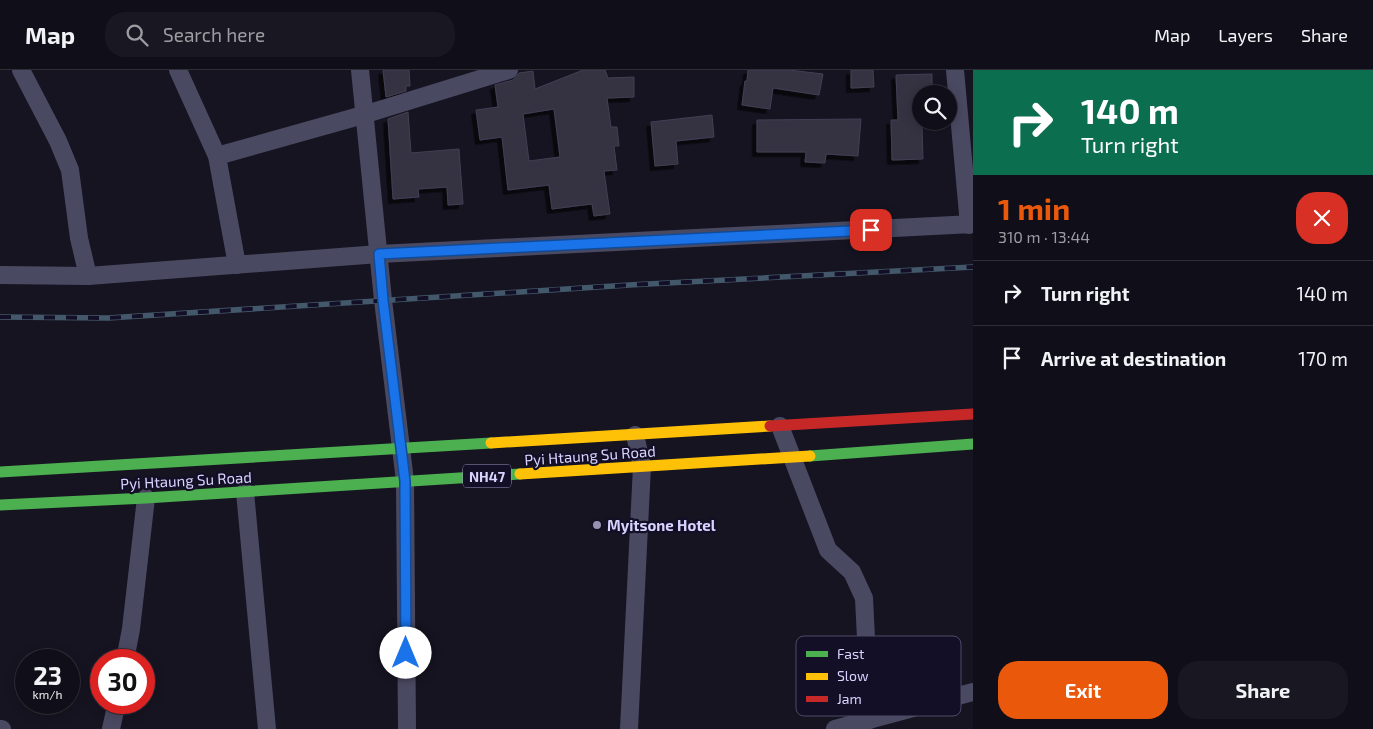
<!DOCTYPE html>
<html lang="en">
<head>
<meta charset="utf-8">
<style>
  body { margin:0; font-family:"Exo 2",sans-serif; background:#191822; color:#f1f3f6; height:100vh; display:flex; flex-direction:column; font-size:19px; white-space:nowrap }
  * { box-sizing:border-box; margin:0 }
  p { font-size:16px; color:#9c9ca2 }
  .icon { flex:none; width:28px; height:28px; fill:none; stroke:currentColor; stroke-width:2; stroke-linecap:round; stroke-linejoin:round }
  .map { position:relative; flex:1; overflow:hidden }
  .panel { display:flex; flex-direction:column; background:#100f19; width:400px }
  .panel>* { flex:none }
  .top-card { background:#0b6e4f; color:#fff; overflow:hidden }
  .controls { position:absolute; left:912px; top:15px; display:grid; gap:10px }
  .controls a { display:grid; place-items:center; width:45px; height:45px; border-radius:50%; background:#100f19; box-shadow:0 2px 12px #0003,0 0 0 1px #302f38; font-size:25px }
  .speed { position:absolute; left:15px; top:579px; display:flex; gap:10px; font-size:25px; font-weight:700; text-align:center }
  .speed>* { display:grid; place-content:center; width:65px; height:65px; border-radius:50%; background:#100f19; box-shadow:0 2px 12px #0003,0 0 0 1px #302f38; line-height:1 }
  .speed small { font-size:12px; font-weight:400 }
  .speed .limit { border:8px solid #d22; background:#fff; color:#111 }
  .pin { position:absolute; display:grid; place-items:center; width:42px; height:42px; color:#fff; margin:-21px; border-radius:10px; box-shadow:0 2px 8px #0006 }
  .me { position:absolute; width:55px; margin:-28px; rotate:0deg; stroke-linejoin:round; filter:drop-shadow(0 0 4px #0008) }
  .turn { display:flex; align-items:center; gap:18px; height:105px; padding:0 25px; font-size:22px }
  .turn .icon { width:65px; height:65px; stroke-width:2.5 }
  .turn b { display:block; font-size:35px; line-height:42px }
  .round { display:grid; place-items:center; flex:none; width:52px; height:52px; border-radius:20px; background:#191822 }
  .summary { display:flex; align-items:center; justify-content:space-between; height:85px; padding:0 25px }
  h1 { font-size:30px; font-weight:700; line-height:38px; color:#ea580c }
  .primary-button { display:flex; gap:10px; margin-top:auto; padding:10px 25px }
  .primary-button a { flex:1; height:58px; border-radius:20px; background:#ea580c; color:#fff; font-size:20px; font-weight:700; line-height:58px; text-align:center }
  .primary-button a+a { background:#191822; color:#f1f3f6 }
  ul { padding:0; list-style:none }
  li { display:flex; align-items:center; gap:15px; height:65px; padding:0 25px; border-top:1px solid #302f38 }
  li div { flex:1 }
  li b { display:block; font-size:19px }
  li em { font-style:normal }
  header { display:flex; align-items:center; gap:30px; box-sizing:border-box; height:70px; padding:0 25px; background:#100f19; border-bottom:1px solid #302f38 }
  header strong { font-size:24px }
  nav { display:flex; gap:28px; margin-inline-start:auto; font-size:18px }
  .search { width:350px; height:45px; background:#191822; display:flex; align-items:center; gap:12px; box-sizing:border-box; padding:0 18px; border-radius:20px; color:#9c9ca2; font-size:19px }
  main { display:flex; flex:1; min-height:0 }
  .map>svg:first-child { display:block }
</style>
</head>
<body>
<header>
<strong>Map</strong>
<div class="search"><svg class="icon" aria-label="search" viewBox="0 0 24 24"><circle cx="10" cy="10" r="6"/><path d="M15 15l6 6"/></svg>Search here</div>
<nav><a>Map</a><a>Layers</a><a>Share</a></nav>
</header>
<main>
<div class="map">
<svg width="973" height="659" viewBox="0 0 973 659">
  <defs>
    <filter id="shadow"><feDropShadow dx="-4.5" dy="4.5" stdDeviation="0" flood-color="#0009"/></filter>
  </defs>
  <rect width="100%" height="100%" fill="#161421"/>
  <!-- building -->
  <g fill="#343243" stroke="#433f54" fill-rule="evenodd" filter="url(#shadow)">
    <path d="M383,0h26l1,16h-4v5l-20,6z"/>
    <path d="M583,0h22l3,8 26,-1v20l-27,1 4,29h6l2,19h-5l3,24 -13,1 6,43 -16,2 -2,-12 -40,5 -3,-24 -41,5 -6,-53 -22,3 -4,-30 22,-3 -3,-22 18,-5 6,-7 14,-2 2,18zM554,39l6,48 -31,4 -6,-47z"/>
    <path d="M748,0h41l34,4 -4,21 -46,-7 -3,21 -28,-4 3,-24h2z"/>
    <path d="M851,0h22l1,17 -23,1z"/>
    <path d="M932,4v20h-11l2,65 -31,1 -1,-40h7l-2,-45z"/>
    <path d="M408,42l3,41 48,-4 4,55 -15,1 -1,-18 -29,2 1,8 -26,2 -5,-80z"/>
    <path d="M712,45l2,22 -38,4 2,23 -23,2 -4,-44z"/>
    <path d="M861,49l-3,37 -32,-2 -1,9 -20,-1 1,-10h-49v-32z"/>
  </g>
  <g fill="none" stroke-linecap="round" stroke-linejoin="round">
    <!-- street -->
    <g stroke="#4a4962" stroke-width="18">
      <path d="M21,0l37,71 12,29 9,68 9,38"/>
      <path d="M178,0l39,86 20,109"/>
      <path d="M360,0l23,230 22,181 2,248"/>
      <path d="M955,0l14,155"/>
      <path d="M217,86l146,-41 146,-45"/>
      <path d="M0,205l88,1 291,-22 594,-30"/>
      <path d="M780,356l48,124 24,22 12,26 6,122"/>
      <path d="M245,422l22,237"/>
      <path d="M125,590l6,-31 15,-131"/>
      <path d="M0,659h2"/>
      <path d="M111,659l6,-27"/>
      <path d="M629,659l13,-263 -7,-31"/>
      <path d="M835,659l138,-37"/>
    </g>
    <!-- fast -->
    <g stroke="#4caf50" stroke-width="11">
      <path d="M810,386l163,-12"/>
      <path d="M0,402l491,-29"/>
      <path d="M0,435l146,-7 374,-24"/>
    </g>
    <!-- slow -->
    <g stroke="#ffc107" stroke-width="11">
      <path d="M491,373l279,-17"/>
      <path d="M520,404l290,-18"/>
    </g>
    <!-- jam -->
    <path stroke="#c62828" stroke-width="11" d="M770,356l203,-12"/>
    <!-- rail casing -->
    <g stroke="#43596b" stroke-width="5.5">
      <path id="rail" d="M0,247l108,1 521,-33 344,-18"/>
    </g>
    <!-- rail -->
    <use href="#rail" stroke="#130f26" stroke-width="4" stroke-dasharray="11" stroke-linecap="butt"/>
  </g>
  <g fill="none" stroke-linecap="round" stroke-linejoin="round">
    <!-- route casing -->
    <g stroke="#114b97" stroke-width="12">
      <path id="route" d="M406,583l-1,-172 -22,-181 -4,-46 492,-24"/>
    </g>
    <!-- route -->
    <use href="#route" stroke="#1a73e8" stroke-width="9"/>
  </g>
  <!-- markers -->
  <circle fill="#9591b1" stroke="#130f26" stroke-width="2" cx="597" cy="455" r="5"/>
  <g text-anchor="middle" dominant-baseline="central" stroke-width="4.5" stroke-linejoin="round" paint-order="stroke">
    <!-- shield labels -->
    <rect fill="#130f26" stroke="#9e99be" stroke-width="1" x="463" y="394.5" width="48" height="23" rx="4"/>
    <g font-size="14" font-weight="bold" fill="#d9d4ff">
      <text x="487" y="406">NH47</text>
    </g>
    <!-- street labels -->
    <g font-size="15" fill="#d9d4ff" stroke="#130f26">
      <text transform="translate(590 385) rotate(-4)">Pyi Htaung Su Road</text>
      <text transform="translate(186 410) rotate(-3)">Pyi Htaung Su Road</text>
    </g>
    <!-- poi labels -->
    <g font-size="15" font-weight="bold" fill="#d9d4ff" stroke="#130f26" text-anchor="start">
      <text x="607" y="455">Myitsone Hotel</text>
    </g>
  </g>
  <!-- legend -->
  <rect x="796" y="566" width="165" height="80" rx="8" fill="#130f26" stroke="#4e4a67" stroke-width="1"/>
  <rect x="806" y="581" width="22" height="6" fill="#4caf50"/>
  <rect x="806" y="603" width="22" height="7" fill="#ffc107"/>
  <rect x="806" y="626" width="22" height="6" fill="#c62828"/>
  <g font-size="14" fill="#d9d4ff">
    <text x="837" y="589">Fast</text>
    <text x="837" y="611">Slow</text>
    <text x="837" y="634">Jam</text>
  </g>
</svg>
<div class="controls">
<a><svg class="icon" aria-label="search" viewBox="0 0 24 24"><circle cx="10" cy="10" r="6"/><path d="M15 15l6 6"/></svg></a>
</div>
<div class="speed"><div>23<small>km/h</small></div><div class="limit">30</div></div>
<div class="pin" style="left:871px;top:160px;background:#d93025"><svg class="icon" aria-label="arrive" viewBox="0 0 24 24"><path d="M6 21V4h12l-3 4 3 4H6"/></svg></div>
<svg class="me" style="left:406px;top:583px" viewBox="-20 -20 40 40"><circle r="19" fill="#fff"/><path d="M0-13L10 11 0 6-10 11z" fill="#1a73e8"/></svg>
</div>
<section class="panel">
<div class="top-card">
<div class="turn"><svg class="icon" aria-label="right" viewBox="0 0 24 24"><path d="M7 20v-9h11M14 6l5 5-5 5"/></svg><div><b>140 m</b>Turn right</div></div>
</div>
<div class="summary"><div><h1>1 min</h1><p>310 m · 13:44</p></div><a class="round" style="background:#d93025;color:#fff"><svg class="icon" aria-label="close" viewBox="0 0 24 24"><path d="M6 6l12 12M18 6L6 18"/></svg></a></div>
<ul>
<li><svg class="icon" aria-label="right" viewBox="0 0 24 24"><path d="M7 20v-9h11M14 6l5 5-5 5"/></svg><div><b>Turn right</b></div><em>140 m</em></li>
<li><svg class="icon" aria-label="arrive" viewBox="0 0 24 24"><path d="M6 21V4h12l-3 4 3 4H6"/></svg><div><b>Arrive at destination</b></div><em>170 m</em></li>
</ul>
<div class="primary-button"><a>Exit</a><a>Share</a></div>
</section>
</main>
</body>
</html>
